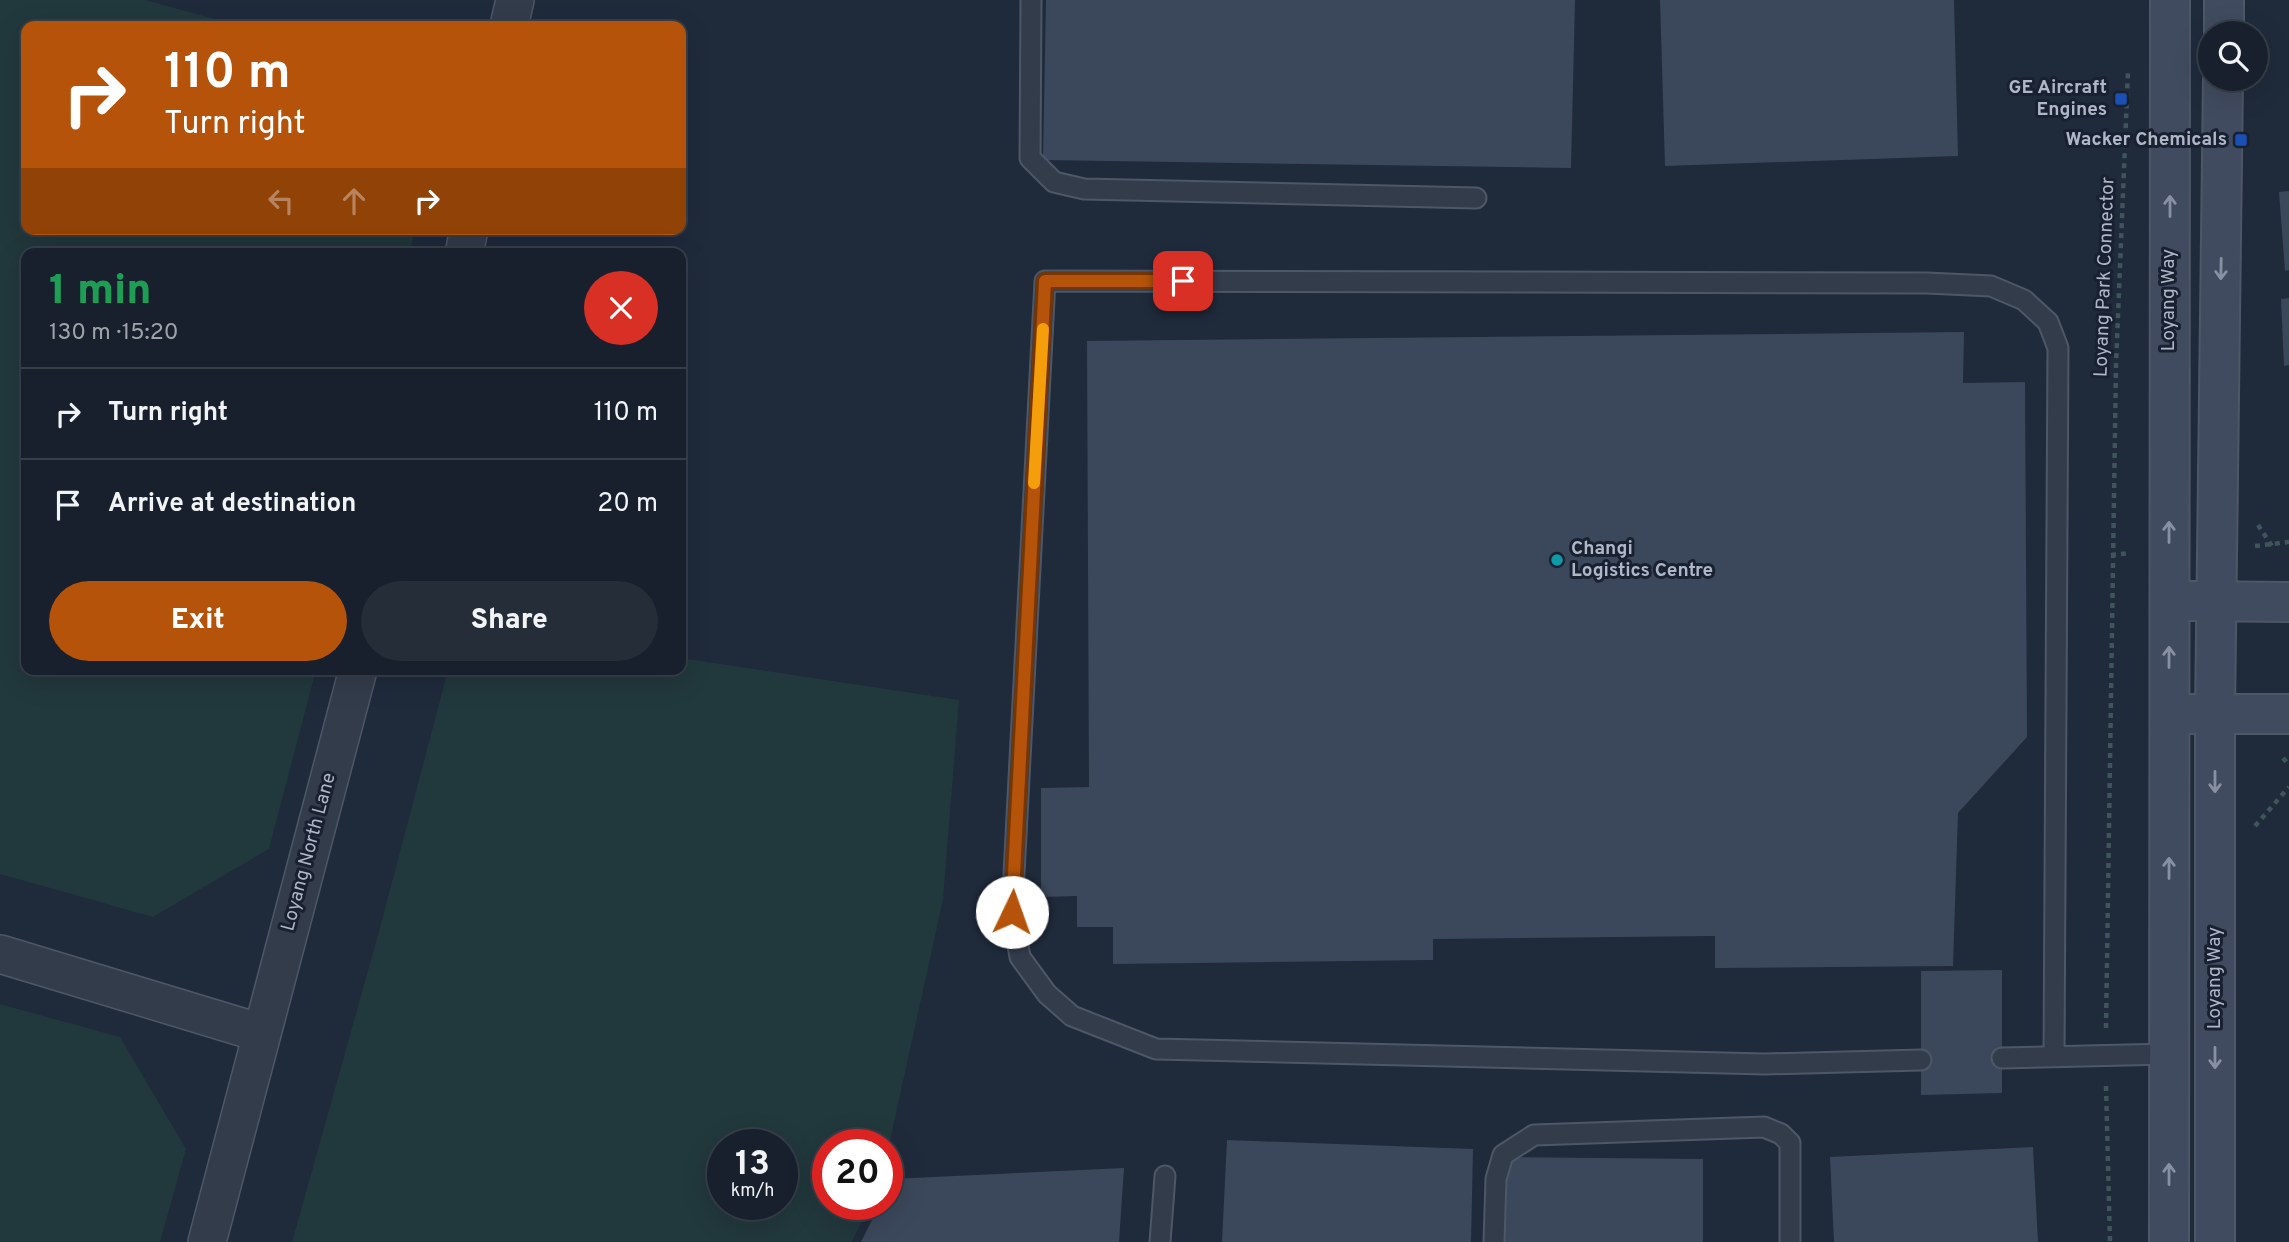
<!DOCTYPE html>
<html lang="en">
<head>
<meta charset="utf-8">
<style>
  body { margin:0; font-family:Overpass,sans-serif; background:#242d38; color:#f1f3f6; height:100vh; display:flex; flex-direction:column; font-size:26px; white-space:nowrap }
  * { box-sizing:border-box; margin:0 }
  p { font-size:23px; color:#9ea3a9 }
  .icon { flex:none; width:38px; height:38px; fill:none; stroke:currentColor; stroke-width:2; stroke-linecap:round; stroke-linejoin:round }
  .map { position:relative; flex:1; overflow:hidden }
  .details { position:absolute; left:21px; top:248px; width:665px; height:427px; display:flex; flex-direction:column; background:#17202c; border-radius:14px; box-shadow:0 7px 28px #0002,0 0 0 2px #363e48 }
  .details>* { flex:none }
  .top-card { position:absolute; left:21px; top:21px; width:665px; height:214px; border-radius:14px; box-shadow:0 7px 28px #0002,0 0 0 2px #363e48; background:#b45309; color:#fff; overflow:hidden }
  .fabs { position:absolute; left:2198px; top:21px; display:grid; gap:14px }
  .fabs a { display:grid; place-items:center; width:70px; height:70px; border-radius:50%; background:#17202c; box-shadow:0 7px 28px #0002,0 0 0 2px #363e48; font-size:35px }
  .speed { position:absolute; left:707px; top:1129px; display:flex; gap:14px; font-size:35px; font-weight:700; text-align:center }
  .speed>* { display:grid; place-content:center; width:91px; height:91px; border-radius:50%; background:#17202c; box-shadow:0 7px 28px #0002,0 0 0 2px #363e48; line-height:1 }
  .speed small { font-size:18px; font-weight:400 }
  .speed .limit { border:10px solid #d22; background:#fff; color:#111 }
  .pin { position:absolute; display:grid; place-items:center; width:60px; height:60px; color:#fff; margin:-30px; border-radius:14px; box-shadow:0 4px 10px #0006 }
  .me { position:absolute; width:77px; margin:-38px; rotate:3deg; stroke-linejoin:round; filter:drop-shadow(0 0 5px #0008) }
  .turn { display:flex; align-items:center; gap:24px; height:147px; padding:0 28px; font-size:32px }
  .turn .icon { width:91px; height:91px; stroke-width:2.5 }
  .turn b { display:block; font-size:49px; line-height:60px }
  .lanes { display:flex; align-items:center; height:66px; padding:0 28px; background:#0003; justify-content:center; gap:35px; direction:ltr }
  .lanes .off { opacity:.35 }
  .round { display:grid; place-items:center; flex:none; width:74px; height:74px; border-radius:37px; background:#242d38 }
  .summary { display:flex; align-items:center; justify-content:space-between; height:119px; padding:0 28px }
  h1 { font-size:42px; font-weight:800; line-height:52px; color:#1e9e55 }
  .action { display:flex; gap:14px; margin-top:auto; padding:14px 28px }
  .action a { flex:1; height:80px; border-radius:42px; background:#b45309; color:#fff; font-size:28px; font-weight:800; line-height:80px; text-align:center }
  .action a+a { background:#242d38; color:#f1f3f6 }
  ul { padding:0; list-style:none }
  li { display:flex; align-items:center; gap:21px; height:91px; padding:0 28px; border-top:2px solid #363e48 }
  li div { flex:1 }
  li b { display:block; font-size:26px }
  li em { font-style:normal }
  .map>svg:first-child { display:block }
</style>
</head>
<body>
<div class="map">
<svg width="2289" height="1242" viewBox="0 0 2289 1242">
  <rect width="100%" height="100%" fill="#1f2a3b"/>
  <!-- green -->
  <g fill="#21383c" fill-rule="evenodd">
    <path d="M0,0h145l96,26h-215v203h388l-4,25h-384v416h290l-47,179 -116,68 -153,-43z"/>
    <path d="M681,658l278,42 -16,200 -56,254v-10h-59v60h42l-18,38h-560l86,-307 70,-265h233zM723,1144h59v60h-59z"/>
    <path d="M0,1004l120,33 66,112 -26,93h-160z"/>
  </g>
  <!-- building -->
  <g fill="#3b485b">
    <path d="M1046,0h529l-4,168 -528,-8z"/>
    <path d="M1660,0h294l4,156 -293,10z"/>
    <path d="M2289,191v79l-4,1 -6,-79z"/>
    <path d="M2289,298v67l-5,1 -3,-67z"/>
    <path d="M1964,332l-1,51 62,-1 2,355 -69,76 -5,153 -238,2v-32l-282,3v21l-320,4v-37h-36v-31l-36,1v-109l48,-1 -2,-446z"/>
    <path d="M2002,970v123l-81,2v-124z"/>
    <path d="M1227,1140l246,9 -2,93h-249z"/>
    <path d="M2033,1147l5,95h-204l-4,-85z"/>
    <path d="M1508,1157l195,2v83h-199z"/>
    <path d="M1124,1168l-5,74h-258l19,-38h7v-16l5,-9z"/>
  </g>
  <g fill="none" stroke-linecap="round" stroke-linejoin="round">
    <!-- lane casing -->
    <g stroke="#4e5766" stroke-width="23">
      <g id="lane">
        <path d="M1031,0l-1,158 24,24 30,7 392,9"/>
        <path d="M2002,1058l167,-4"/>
        <path d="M1921,1060l-156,4 -609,-15 -84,-33 -25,-22 -27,-37 -8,-45 33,-631 882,2 64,3 33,14 24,22 10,26 -4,708"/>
        <path d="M1160,1242l5,-66"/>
        <path d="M1494,1242l2,-63 7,-24 31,-20 230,-8 17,7 9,9v99"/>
      </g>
    </g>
    <!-- street casing -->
    <g stroke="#4e5766" stroke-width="40">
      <g id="street">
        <path d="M509,26l6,-26"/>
        <path d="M464,254l5,-25"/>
        <path d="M0,954l261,79"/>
        <path d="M207,1242l151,-572"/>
      </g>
    </g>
    <!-- secondary casing -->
    <g stroke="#4e5766" stroke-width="42">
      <g id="secondary">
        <path d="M2224,33v-33"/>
        <path d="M2190,601l99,1"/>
        <path d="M2189,714h100"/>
        <path d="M2169,1242l1,-1242"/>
        <path d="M2215,1242v-529l8,-634"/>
      </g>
    </g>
    <!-- path -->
    <g stroke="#3f5559" stroke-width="4.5" stroke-dasharray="5 5" stroke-linecap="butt">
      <path d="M2258,525l14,21"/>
      <path d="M2255,546l34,-4"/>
      <path d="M2111,555l20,-2"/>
      <path d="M2283,758l6,7"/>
      <path d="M2255,826l34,-39"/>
      <path d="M2106,1028l10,-663 12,-294"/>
      <path d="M2106,1086l4,156"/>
    </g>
    <!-- lane -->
    <use href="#lane" stroke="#333c4b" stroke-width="19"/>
    <!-- street -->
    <use href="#street" stroke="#333c4b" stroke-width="37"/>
    <!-- secondary -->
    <use href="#secondary" stroke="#414b5f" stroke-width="38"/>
  </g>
  <!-- one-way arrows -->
  <defs><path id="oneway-shaft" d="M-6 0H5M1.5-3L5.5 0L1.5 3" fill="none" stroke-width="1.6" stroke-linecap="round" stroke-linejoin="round" transform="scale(1.75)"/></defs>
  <g stroke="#8891a3">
    <use href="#oneway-shaft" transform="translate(2170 206) rotate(-90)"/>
    <use href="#oneway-shaft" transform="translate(2221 269) rotate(91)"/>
    <use href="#oneway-shaft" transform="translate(2169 532) rotate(-90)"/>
    <use href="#oneway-shaft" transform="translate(2169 657) rotate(-90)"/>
    <use href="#oneway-shaft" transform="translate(2215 782) rotate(90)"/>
    <use href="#oneway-shaft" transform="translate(2169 868) rotate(-90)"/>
    <use href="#oneway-shaft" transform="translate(2215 1058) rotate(90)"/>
    <use href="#oneway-shaft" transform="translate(2169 1174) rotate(-90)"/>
  </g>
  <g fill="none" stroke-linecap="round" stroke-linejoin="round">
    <!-- route casing -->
    <g stroke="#753606" stroke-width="18">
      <path id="route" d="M1012,912l33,-631h138"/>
    </g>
    <!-- route -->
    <use href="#route" stroke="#b45309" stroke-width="12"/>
    <!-- slow -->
    <path stroke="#f59e0b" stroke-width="12" d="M1034,483l9,-154"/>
  </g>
  <!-- markers -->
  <g fill="#1a4fb4" stroke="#192130" stroke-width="2.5">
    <rect x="2114" y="92" width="14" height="14" rx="3.5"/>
    <rect x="2234" y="133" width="14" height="14" rx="3.5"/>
  </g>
  <circle fill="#0f9aa8" stroke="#192130" stroke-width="2.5" cx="1557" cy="560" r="7"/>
  <g text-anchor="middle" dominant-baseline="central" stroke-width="6" stroke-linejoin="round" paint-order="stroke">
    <!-- poi labels -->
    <g font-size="19" font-weight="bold" fill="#aeb7c8" stroke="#192130" text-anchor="end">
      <text x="2107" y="88">GE Aircraft<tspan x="2107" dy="22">Engines</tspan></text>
      <text x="2227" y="140">Wacker Chemicals</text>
      <text x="1571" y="549" text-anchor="start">Changi<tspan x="1571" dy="22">Logistics Centre</tspan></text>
    </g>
    <!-- street labels -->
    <g font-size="19" fill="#aeb7c8" stroke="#192130">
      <text transform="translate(2105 277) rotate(-88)">Loyang Park Connector</text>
      <text transform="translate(2169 300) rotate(-90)">Loyang Way</text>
      <text transform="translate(309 852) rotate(-75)">Loyang North Lane</text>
      <text transform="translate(2215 978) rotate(-90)">Loyang Way</text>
    </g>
  </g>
</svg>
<div class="fabs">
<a><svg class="icon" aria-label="search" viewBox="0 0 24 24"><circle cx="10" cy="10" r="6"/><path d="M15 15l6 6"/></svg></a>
</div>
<div class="speed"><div>13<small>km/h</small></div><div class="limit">20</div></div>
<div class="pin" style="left:1183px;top:281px;background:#d93025"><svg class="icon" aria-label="arrive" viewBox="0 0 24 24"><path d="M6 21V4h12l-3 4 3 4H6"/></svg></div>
<svg class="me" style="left:1012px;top:912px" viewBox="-20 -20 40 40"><circle r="19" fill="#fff"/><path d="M0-13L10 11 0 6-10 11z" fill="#b45309"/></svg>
<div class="top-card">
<div class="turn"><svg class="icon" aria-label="right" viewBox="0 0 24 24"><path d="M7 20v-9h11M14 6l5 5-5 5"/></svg><div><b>110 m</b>Turn right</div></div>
<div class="lanes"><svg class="icon off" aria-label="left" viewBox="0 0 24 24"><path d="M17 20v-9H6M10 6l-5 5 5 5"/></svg><svg class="icon off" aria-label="ahead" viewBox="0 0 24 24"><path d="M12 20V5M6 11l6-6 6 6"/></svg><svg class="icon" aria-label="right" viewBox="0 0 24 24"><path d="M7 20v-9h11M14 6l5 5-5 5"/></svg></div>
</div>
<section class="details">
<div class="summary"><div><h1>1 min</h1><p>130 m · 15:20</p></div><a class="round" style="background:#d93025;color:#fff"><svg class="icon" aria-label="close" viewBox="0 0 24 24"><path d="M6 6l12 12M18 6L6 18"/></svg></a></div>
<ul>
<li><svg class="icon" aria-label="right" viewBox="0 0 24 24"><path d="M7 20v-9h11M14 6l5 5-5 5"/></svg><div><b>Turn right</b></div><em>110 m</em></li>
<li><svg class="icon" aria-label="arrive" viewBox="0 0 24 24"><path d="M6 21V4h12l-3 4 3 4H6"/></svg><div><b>Arrive at destination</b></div><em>20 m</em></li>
</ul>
<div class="action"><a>Exit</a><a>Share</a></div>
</section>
</div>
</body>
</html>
